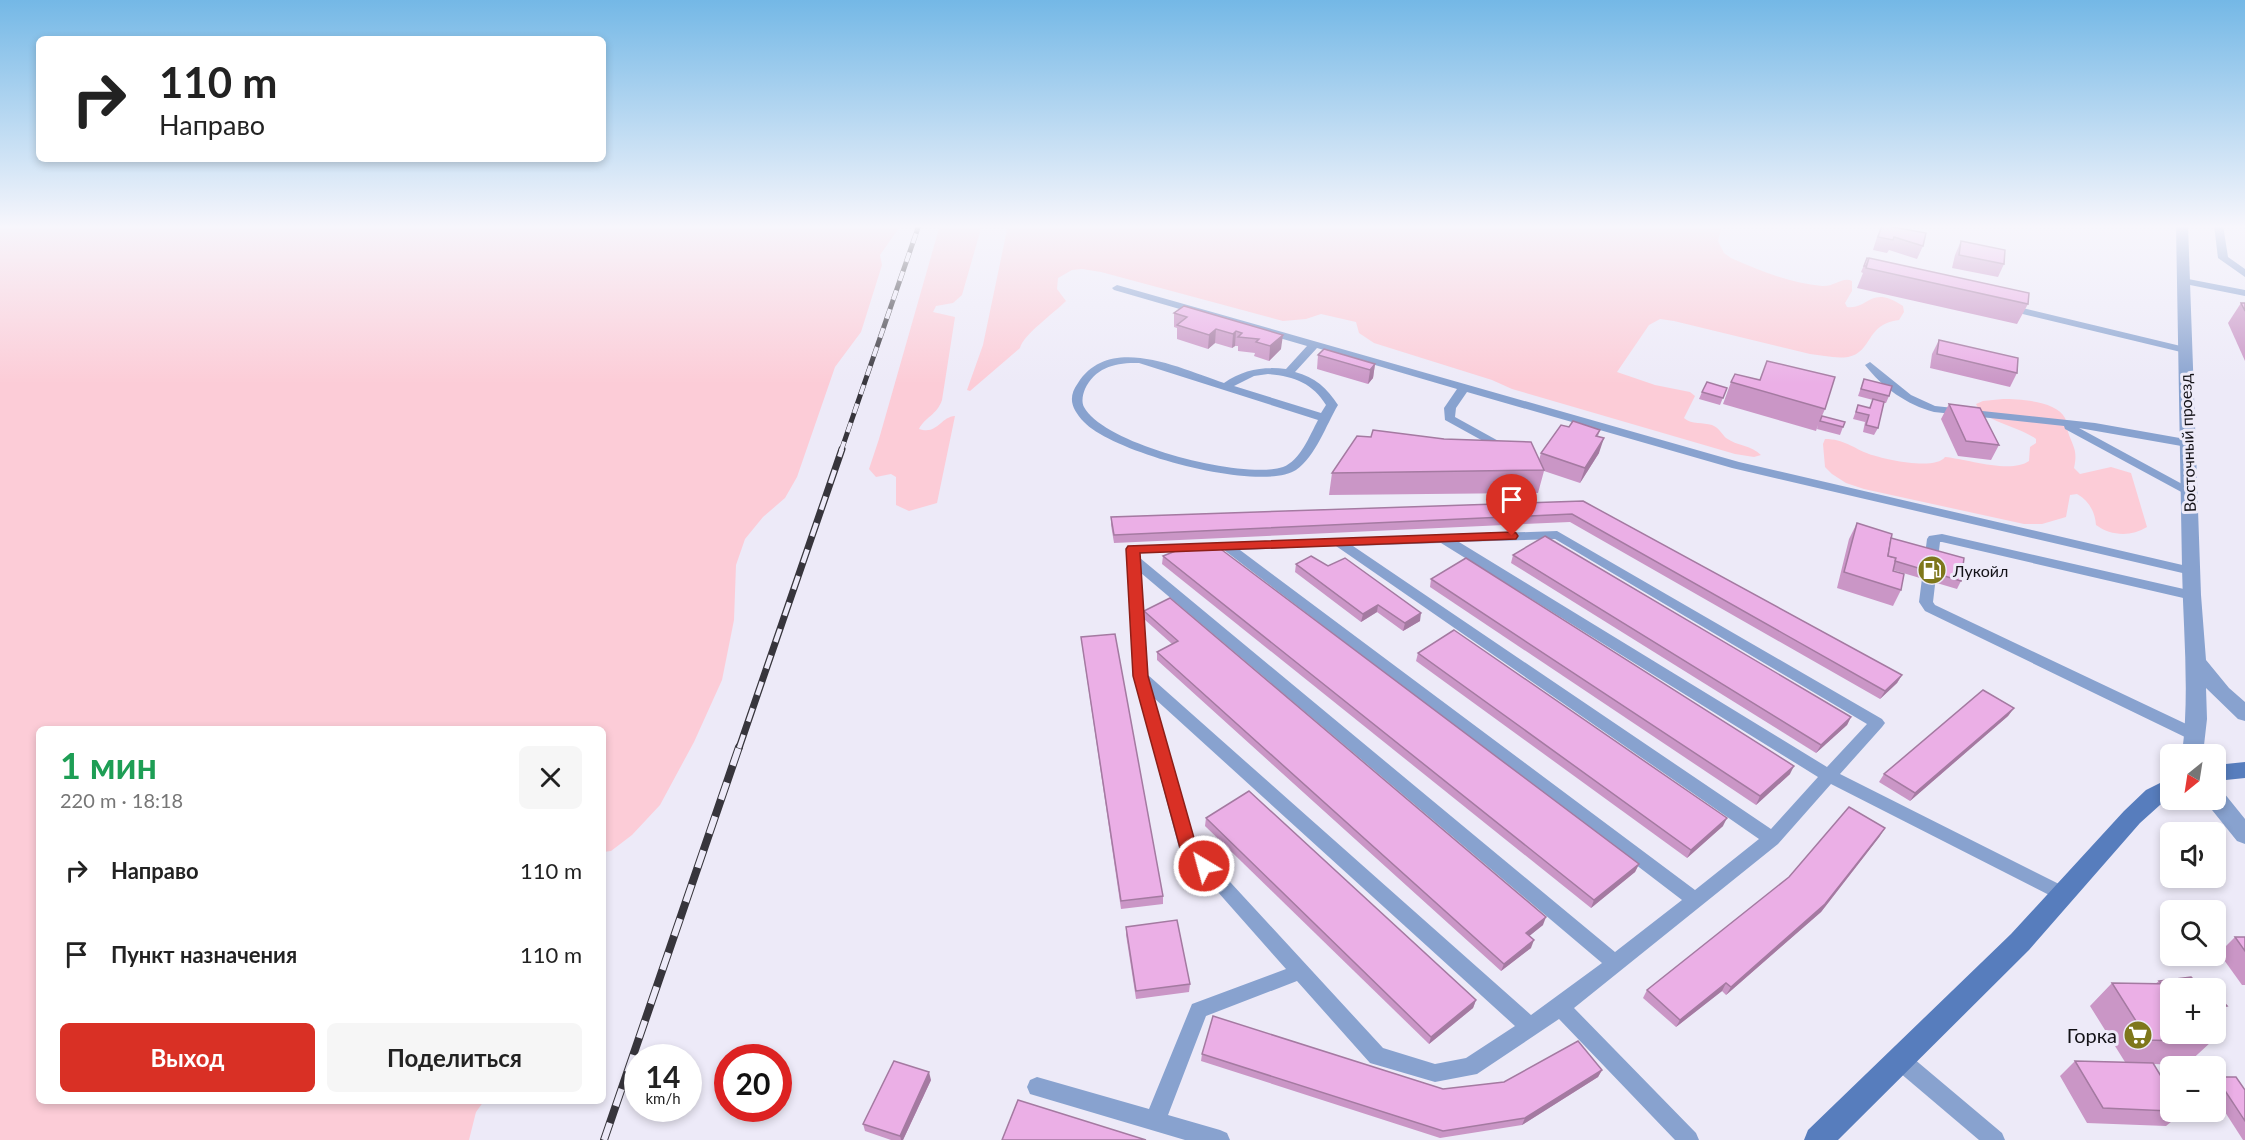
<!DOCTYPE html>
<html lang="ru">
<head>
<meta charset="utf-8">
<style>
  body { margin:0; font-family:Lato,sans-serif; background:#f6f6f6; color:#222; height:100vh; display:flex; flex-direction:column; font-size:22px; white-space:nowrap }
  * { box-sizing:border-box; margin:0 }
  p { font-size:20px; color:#767676 }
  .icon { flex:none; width:33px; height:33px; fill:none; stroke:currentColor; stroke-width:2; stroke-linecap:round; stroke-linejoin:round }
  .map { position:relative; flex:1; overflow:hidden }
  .panel { position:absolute; left:36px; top:726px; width:570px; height:378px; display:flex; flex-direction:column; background:#fff; border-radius:9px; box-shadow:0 3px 9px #0003 }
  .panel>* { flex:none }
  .hud { position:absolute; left:36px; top:36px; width:570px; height:126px; border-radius:9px; box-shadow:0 3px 9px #0003; background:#fff; color:#222; overflow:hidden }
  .needle { width:39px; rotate:210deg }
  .buttons { position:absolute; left:2160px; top:744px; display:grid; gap:12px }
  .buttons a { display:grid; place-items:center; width:66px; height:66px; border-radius:9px; background:#fff; box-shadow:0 3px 9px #0003; font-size:30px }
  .speed { position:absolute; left:624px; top:1044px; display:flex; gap:12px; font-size:30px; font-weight:700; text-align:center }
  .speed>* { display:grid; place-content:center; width:78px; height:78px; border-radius:50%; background:#fff; box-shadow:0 3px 9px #0003; line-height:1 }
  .speed small { font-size:15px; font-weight:400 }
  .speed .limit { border:9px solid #d22; background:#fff; color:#111 }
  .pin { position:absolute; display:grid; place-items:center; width:51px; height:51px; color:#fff; margin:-62px -26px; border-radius:50% 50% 50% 0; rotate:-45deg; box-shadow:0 0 6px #0007 }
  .pin .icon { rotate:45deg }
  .me { position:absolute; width:66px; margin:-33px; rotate:323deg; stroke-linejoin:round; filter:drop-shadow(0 0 4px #0008) }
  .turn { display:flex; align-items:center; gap:21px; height:126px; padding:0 24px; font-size:27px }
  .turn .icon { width:78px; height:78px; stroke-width:2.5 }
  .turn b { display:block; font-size:42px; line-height:51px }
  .round { display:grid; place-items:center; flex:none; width:63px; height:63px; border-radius:9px; background:#f6f6f6 }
  .headline { display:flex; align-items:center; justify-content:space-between; height:102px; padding:0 24px }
  h1 { font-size:36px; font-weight:700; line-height:45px; color:#1e9e55 }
  .button { display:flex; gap:12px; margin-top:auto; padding:12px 24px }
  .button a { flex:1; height:69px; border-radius:9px; background:#d93025; color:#fff; font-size:24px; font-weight:700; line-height:69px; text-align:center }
  .button a+a { background:#f6f6f6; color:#222 }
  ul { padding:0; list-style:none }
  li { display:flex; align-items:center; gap:18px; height:84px; padding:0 24px }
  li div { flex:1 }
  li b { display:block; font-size:22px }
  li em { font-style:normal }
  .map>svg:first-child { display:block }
</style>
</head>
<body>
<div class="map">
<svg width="2245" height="1140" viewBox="0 0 2245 1140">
  <rect width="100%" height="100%" fill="#edeaf8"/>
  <!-- green -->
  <g fill="#fcccd7">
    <path d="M0,225h901l-21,30 2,10 -21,67 -26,35 -38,110 -12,21 -22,19 -18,22 -9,26 -2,55 -12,60 -28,62 -34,63 -28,30 -21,16 -8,1v-123h-564v372h445l-8,11 -7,28h-469z"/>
    <path d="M940,225h42l-20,70 -9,8 -17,3 -3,6 22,5 -13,83c-5,15 -17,17 -23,29 19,6 21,-12 36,-13l-18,87 -28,8 -13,-6v-28l-5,-3 -15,3 -7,-8 10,-30z"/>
    <path d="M1008,225h714l-4,16 6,12 7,5c29,13 59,25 91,28 12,1 21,-10 30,-5v10l-7,12 2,4c22,3 23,-23 56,-1l1,6 -5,8c-34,4 -26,32 -51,37 -13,2 -26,-2 -38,-3l-136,-33 -14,-2 -11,6 -32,47 38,13 35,7 5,4 -11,22c8,7 19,4 28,7 7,3 9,8 14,13 11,8 25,7 35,17l-7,2 -19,-3 -223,-65 -20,-9 -118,-37 -15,-10 -3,-11 -35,-8 -15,5 -23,2 -182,-49 -19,-3 -10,1 -14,8 -1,11 9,12c-12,12 -43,34 -46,47l-50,43 -3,-1 16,-45z"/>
    <path d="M2003,399c16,0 54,2 62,19 2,4 1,9 3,14 5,15 10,18 6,36l6,6 31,-7 20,6 16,54c-16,10 -36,9 -51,-2 -1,-14 -8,-25 -19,-31l-7,1 -4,22 -24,7h-18l-160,-35 -18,-6 -14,-9 -7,-7 -2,-23 2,-5c19,0 28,9 44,15 14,5 66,17 76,3 22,2 66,17 84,4l1,-14 6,-4v-4c-17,-13 -53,-17 -60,-35l7,-3z"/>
  </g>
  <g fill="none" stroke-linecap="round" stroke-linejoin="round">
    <!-- lane -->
    <g fill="#88a2cf" fill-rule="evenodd">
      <path d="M2214,225h9l5,32 17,12v8l-27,-19z"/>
      <path d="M2183,278l62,12v6l-65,-13 -2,-2z"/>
      <path d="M1117,285l622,177 452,105 7,4 -7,4 -459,-107 -265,-76 -11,16 -1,9 58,32 -6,4 -4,-1 -58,-32 -1,-12 13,-19 -140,-41 -22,24c20,5 32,16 43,33 -12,20 -22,51 -42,65 -36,23 -183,-17 -212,-48 -12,-13 -17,-24 -6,-39 32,-50 103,-14 146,0 19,-13 39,-17 62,-14l21,-23 -193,-56 -2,-2zM1139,363l179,57c-8,15 -18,41 -35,47 -39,13 -179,-22 -199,-60 -3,-6 -1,-13 1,-18 10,-22 32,-27 54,-26zM1268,374c25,2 45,9 58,31l-5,8 -87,-27 20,-10z"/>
      <path d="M2006,304l183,44 1,2 -5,3 -183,-44v-4z"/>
      <path d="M1870,362l41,33 24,11 160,17 96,17 2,3 -6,4 -108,-19 116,63 -6,4 -4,-1 -120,-65 -1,-3 -130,-14c-27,-7 -52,-25 -69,-47z"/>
      <path d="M1557,531l325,188 3,4 -3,4 -42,47 229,115 3,5 -3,5 -6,2 -6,-2 -226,-115 -53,60 -204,164 122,125 3,7h-24l-116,-121 -82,55 -42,8 -65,-19 -73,-82 -91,35 -38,99 52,15 7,3 3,7h-45l-155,-46 -3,-7 3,-7 7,-3 112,32 43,-105 94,-35 -107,-121 -45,-171 -8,-128 2,-3zM1555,539l312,185 -40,43 -368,-225zM1441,543l377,234 -47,52 -418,-283zM1336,546l423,293 -64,51 -455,-340zM1224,550l458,350 -67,52 -475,-394v-5zM1141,573l461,390 -71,52 -383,-340zM1154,698l361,328 -49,32 -31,6 -52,-16 -187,-203z"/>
      <path d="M1942,534l255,58 2,3 -7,5 -250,-58h-2l-7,60 2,3 266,126 2,4 -2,4 -6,2 -6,-2 -264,-128 -6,-9 8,-63 2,-3z"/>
      <path d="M1900,1051l7,2 95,80 3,7h-26l-86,-73 -3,-7 3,-7z"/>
    </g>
    <!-- street -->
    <g fill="#88a2cf" fill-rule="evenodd">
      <path d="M2176,225h12l13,370 5,65 23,28 16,14v19l-7,-2 -32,-31 1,31 -4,35h-21c8,-62 1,-124 0,-187 -2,-114 -4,-228 -6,-342z"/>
      <path d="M2216,790l8,3 21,26v25l-8,-3 -29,-36 -3,-5h11z"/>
    </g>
    <!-- secondary -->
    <g fill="#577dbd" fill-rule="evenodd">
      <path d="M2245,762v16l-29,3v-16z"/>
      <path d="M2170,778v18l-30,27 -111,127 -191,190h-34l4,-10 203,-196 113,-123 22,-21z"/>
    </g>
    <!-- rail-far2 casing -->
    <g stroke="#37353c" stroke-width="5">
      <path id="rail-far2" d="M841,451l78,-226"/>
    </g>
    <!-- rail-far1 casing -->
    <g stroke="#37353c" stroke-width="7">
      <path id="rail-far1" d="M739,748l103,-299"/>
    </g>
    <!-- rail casing -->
    <g stroke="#37353c" stroke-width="8">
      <path id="rail" d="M604,1140l135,-393"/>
    </g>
    <!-- rail-far2 -->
    <use href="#rail-far2" stroke="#edeaf8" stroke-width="4" stroke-dasharray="10" stroke-linecap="butt"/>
    <!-- rail-far1 -->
    <use href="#rail-far1" stroke="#edeaf8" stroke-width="4.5" stroke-dasharray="14" stroke-linecap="butt"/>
    <!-- rail -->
    <use href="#rail" stroke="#edeaf8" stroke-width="6" stroke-dasharray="18" stroke-linecap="butt"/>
  </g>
  <!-- wall -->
  <g fill="#ca96c6">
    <path d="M1882,225l41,21 -6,13 -28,-9 -2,3 -14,-3 4,-13z"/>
    <path d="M1961,241l43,23 -6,13 -46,-9 3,-13z"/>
    <path d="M1867,258l161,46 -11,20 -160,-36 6,-15 -2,-1z"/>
    <path d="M2241,303h4v58l-17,-38z"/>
    <path d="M1184,306l97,43 -12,12 -15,-5 1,-3 -17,-2v-5h-3l-3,2 -17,-5 -7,6 -31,-10v-11l-3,-1v-14z"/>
    <path d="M1939,340l78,33 -7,14 -80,-19 2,-14z"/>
    <path d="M1318,355l57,9 -2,14 -5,6 -51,-15z"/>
    <path d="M1864,379l25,17 -3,7h-2l-6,25 -4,7 -11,-3 2,-10 -12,-3 5,-14 11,3 4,-8 -15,-4z"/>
    <path d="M1731,382l94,27 -3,7 21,11 -3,8 -23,-6 1,-4 -2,6 -93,-27z"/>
    <path d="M1727,388l-7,17 -21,-6 3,-7z"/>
    <path d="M1949,404l50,41 -8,15 -33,-4 -17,-37z"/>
    <path d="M1569,427l31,3 -2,6 1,17 -19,30 -36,-12 -6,22 -209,2 3,-22 39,-36 168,23 2,-7z"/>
    <path d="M1583,501l319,174 -5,8 -17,16 -310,-177 -456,21 -3,-18v-8z"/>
    <path d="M1857,523l34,15 70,43 -4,8 -64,-19 8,20 -8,16 -56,-18 12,-49z"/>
    <path d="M1513,555l338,162 -4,8 -31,28 -305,-190z"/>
    <path d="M1163,556l476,308 -4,8 -44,36 -429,-344z"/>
    <path d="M1296,564l124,57 -17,10 -26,-19 -16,10 -66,-50z"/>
    <path d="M1431,579l359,195 -34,31 -326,-218z"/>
    <path d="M1144,611l399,314 -14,11 2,12 -30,23 -344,-311v-8l15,-8 -28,-25z"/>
    <path d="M1081,637l82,259v8l-42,5 -39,-264z"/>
    <path d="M1418,653l305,173 -36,32 -271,-197z"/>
    <path d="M2014,708l-6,8 -98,85 -31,-19 5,-8z"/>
    <path d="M1206,818l270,182 -3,8 -44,36 -224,-218z"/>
    <path d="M1880,836l-59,76 -95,83 -4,-4 -46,36 -33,-29 4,-8z"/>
    <path d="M1126,927l64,57 -1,8 -53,7 -10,-64z"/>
    <path d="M2235,937h10v48h-3l-23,-32z"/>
    <path d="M2159,981l11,7 41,54 -25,23 -33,-1 17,27v21h13l-17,14 -79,-3 -27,-47 15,-15 50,1 -35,-56 22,-23 43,1z"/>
    <path d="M2216,994l11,12 -11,11z"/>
    <path d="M1202,1054l241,35 61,-7 98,-12 -4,7 -76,48 -82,13 -239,-77z"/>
    <path d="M2216,1077l29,13v50h-2l-27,-42z"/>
    <path d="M931,1080l-28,60h-12l-26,-9 -2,-7z"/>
  </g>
  <!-- shaded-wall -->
  <g fill="#a47aa1">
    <path d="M1216,329l-1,14 -7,6 1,-14z"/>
    <path d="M1236,331l-1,15 -3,2 1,-14z"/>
    <path d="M1283,335l-2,14 -12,12 1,-15z"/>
    <path d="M1375,364l-2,14 -5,6 2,-14z"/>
    <path d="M1604,438l-5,15 -19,30 5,-15z"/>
    <path d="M1378,605l-1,7 -16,10 2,-8z"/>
    <path d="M1421,613l-1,8 -17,10 2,-8z"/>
    <path d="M1902,675l-5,8 -17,16 5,-8z"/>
    <path d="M2014,708l-6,8 -98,85 5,-8z"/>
    <path d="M1851,717l-4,8 -31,28 5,-8z"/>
    <path d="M1794,766l-4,8 -34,31 4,-9z"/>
    <path d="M1727,818l-4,8 -36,32 4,-8z"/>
    <path d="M1885,828l-5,8 -59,76 -95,83 5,-8z"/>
    <path d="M1639,864l-4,8 -44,36 3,-8z"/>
    <path d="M1546,917l-3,8 -20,16 3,-8z"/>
    <path d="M1534,940l-3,8 -30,23 3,-7z"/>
    <path d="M1726,983l-4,8 -46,36 4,-7z"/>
    <path d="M1476,1000l-3,8 -44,36 2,-7z"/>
    <path d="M1602,1070l-4,7 -76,48 3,-7z"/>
    <path d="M929,1072l2,8 -28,60h-2l-1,-4z"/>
  </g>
  <!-- building -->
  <g fill="#ebafe6" stroke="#a47aa1" stroke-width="1.5">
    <path d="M1882,225l44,8 -3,13 -29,-9 -1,3 -15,-3z"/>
    <path d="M1961,241l44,9 -1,14 -45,-9z"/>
    <path d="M1867,258l2,1 -3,7h-2z"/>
    <path d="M1869,258l160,35 -1,11 -162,-36z"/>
    <path d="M2241,303h4v8z"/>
    <path d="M1184,306l99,29 -13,11 -14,-4 3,-3 -21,-2 4,-4 -6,-2 -3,3 -17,-5 -7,6 -32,-10 10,-8 -13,-4z"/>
    <path d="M1939,340l79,18 -1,15 -80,-19z"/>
    <path d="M1324,349l51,15 -5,6 -52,-15z"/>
    <path d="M1767,361l68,16 -10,32 -94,-27 4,-8 25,6z"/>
    <path d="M1864,379l28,7 -3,10 -28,-7z"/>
    <path d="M1707,382l20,6 -4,10 -21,-6z"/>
    <path d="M1873,399l11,3 -6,26 -12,-3 3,-10 -13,-3 2,-7 12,3z"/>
    <path d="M1949,404l31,4 19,37 -33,-4z"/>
    <path d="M1822,416l23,6 -2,5 -23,-6z"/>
    <path d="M1573,421l27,9 -4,6 8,2 -19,30 -44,-15 20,-28 8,2z"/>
    <path d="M1373,430l71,9 87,3 13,28 -212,3 25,-37 14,1z"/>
    <path d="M1583,501l319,174 -17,16 -313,-177 -458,21 -3,-18z"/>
    <path d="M1857,523l35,11 -4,22 8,2 -3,13 11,3 -3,16 -57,-18z"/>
    <path d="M1545,536l306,181 -30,28 -308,-190z"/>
    <path d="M1891,538l73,20 -3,23 -66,-20 1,-3 -8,-2z"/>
    <path d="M1214,544l425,320 -45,36 -431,-344 20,-8z"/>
    <path d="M1311,556l17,10 17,-8 76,55 -16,10 -27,-18 -15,9 -67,-50z"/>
    <path d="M1466,558l328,208 -34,30 -329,-217z"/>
    <path d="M1170,598l376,319 -20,16 8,7 -30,24 -347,-312 21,-11 -34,-30z"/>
    <path d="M1454,630l273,188 -36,32 -273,-197z"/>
    <path d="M1115,634l48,262 -42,5 -40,-264z"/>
    <path d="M1983,690l31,18 -99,85 -31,-19z"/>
    <path d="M1249,791l227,209 -45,37 -225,-219z"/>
    <path d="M1849,807l36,21 -60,76 -94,83 -5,-4 -46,37 -33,-30 142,-113z"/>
    <path d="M1177,920l13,64 -54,7 -10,-64z"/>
    <path d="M2235,937h10v14z"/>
    <path d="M2191,977l7,7 8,-1 5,5h-37l-2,-4h-10l-3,-3z"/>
    <path d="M2112,983l60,1 2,4h-4v46h35l6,8 -63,-2z"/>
    <path d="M2216,994l11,12 -9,1 2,3h-4z"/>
    <path d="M1213,1016l230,73 61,-7 74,-41 24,29 -77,48 -82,13 -241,-77z"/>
    <path d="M894,1061l35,11 -29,64 -37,-12z"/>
    <path d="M2075,1061l78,2 17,28v20l-67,-3z"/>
    <path d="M2216,1077h20l9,13v31z"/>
    <path d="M1018,1100l128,40h-144z"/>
  </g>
  <!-- sky -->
  <linearGradient id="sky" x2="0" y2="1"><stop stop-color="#74b8e6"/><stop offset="0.59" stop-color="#f7f6fc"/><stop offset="1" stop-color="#f7f6fc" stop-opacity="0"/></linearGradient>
  <rect width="2245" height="384" fill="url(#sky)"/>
  <!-- route -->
  <path fill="#d93025" stroke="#8d1f18" stroke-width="1.5" d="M1512,532l4,1 2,3 -2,3 -376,14 8,123 48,169 17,21 -3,5c-13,4 -25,-12 -30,-23l-47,-172 -7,-127 2,-3z"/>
  <!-- icons -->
  <defs>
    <g id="fuel-disc" transform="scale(1.5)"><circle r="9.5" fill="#7e771b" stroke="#edeaf8"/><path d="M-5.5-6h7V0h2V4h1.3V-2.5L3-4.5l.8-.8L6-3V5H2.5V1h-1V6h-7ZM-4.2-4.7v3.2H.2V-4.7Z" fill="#fff"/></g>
    <g id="supermarket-disc" transform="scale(1.5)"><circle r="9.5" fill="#7e771b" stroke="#edeaf8"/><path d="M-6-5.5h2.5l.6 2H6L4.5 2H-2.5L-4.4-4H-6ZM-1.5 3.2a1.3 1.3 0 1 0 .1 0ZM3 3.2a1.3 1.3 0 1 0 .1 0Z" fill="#fff"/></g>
  </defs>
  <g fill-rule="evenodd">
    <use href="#fuel-disc" x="1932" y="570"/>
    <use href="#supermarket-disc" x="2138" y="1035"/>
  </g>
  <g text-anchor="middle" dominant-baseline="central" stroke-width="6" stroke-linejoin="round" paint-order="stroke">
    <!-- street labels -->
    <g font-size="16" fill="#131217" stroke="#edeaf8">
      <text transform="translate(2187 443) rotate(-92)">Восточный проезд</text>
    </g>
    <!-- poi labels -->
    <g font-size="16" fill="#131217" stroke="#edeaf8" text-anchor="start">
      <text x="1953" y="570">Лукойл</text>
    </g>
    <!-- near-poi labels -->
    <g font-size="20" fill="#131217" stroke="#edeaf8" text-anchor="end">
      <text x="2117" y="1035">Горка</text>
    </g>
  </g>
</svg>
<div class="buttons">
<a><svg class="needle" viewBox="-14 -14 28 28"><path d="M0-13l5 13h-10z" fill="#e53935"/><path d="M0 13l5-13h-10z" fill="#767676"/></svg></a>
<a><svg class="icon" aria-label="sound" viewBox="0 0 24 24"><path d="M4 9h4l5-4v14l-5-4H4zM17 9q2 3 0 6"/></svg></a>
<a><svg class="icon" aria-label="search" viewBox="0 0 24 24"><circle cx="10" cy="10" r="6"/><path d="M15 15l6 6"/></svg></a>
<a>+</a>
<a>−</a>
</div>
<div class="speed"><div>14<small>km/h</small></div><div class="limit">20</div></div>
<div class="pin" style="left:1512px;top:536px;background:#d93025"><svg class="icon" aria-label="arrive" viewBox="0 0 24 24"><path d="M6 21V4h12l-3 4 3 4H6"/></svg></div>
<svg class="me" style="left:1204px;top:866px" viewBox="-20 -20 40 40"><circle r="17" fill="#d93025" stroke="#fff" stroke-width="3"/><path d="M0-11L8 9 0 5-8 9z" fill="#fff"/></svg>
<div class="hud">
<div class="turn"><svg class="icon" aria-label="right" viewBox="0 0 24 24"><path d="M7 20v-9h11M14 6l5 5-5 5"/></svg><div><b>110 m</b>Направо</div></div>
</div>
<section class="panel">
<div class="headline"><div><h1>1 мин</h1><p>220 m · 18:18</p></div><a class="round"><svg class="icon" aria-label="close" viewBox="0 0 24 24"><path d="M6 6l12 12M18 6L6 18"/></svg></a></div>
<ul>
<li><svg class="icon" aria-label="right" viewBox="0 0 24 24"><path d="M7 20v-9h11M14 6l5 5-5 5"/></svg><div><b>Направо</b></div><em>110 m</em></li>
<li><svg class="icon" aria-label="arrive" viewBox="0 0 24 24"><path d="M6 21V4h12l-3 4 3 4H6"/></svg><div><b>Пункт назначения</b></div><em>110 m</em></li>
</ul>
<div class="button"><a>Выход</a><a>Поделиться</a></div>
</section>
</div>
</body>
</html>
